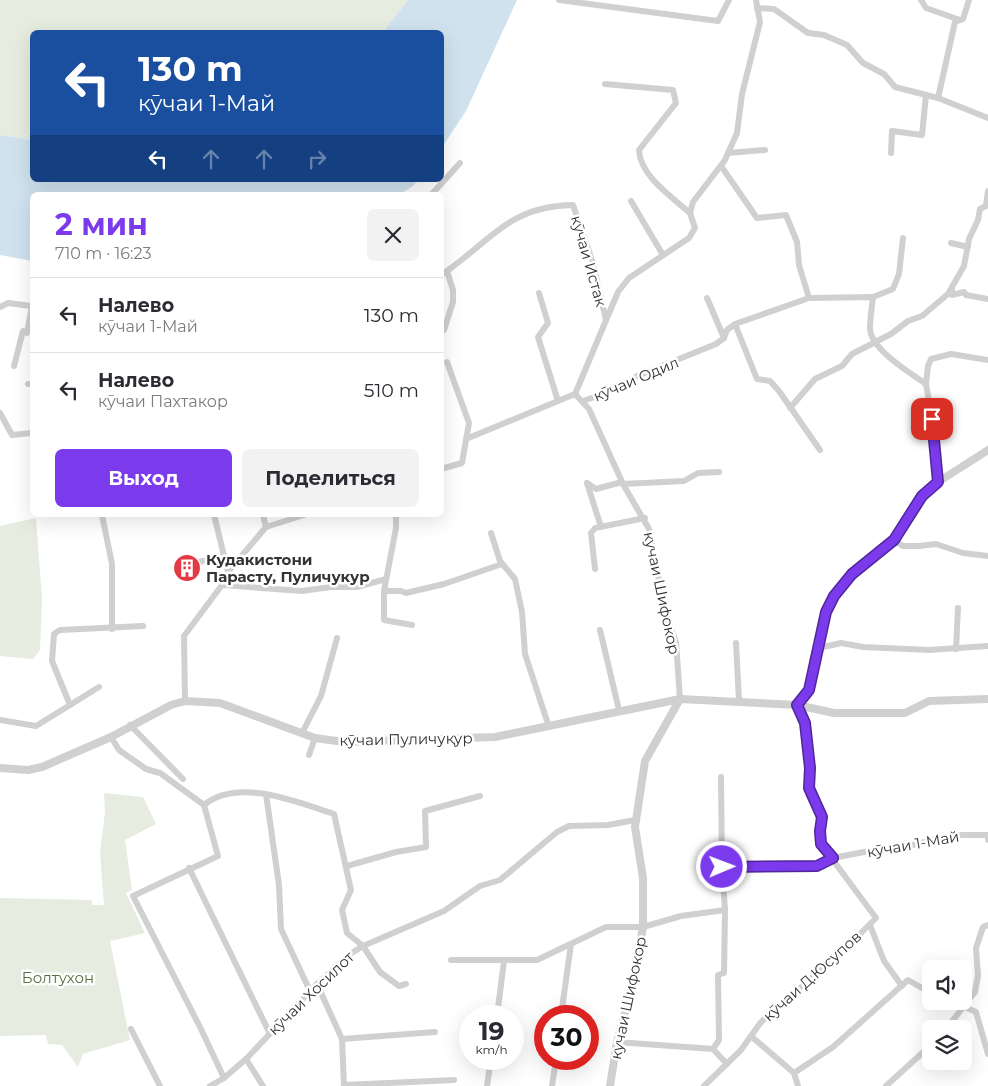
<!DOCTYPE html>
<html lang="ru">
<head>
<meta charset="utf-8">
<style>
  body { margin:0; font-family:Montserrat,sans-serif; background:#f2f2f3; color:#2b2b33; height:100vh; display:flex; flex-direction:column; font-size:19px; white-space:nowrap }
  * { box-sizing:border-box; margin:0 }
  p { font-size:16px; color:#7c7c81 }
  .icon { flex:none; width:28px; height:28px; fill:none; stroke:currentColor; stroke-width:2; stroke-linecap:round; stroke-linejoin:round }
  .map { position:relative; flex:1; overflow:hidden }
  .side { position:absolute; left:30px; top:192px; width:414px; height:325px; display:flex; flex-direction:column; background:#fff; border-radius:8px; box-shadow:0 5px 20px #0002 }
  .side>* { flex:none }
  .hud { position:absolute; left:30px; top:30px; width:414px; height:152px; border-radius:8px; box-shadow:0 5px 20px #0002; background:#1a4fa0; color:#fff; overflow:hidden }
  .buttons { position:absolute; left:922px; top:960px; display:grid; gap:10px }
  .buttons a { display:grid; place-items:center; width:50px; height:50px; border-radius:8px; background:#fff; box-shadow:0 5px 20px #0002; font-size:25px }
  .speed { position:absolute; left:459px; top:1005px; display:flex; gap:10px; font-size:25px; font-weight:700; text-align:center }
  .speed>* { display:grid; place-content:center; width:65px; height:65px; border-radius:50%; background:#fff; box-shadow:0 5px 20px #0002; line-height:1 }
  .speed small { font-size:12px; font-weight:400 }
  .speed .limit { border:8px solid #d22; background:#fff; color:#111 }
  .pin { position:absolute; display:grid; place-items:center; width:42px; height:42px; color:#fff; margin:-21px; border-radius:10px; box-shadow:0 2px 8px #0006 }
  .me { position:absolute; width:55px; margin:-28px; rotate:89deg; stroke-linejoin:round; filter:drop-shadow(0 0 4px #0008) }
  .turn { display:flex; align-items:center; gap:18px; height:105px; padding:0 25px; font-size:22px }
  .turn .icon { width:65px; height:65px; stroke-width:2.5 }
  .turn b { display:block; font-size:35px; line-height:42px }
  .lanes { display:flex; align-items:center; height:48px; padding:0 25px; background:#0003; justify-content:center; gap:25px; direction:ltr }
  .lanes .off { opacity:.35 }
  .round { display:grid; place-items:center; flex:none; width:52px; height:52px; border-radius:8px; background:#f2f2f3 }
  .head { display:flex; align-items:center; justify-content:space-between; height:85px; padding:0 25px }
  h1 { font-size:30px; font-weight:700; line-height:38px; color:#7c3aed }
  .action { display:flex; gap:10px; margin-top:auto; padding:10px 25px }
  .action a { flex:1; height:58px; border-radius:8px; background:#7c3aed; color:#fff; font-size:20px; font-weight:700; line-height:58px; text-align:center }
  .action a+a { background:#f2f2f3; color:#2b2b33 }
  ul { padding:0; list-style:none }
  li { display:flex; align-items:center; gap:15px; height:75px; padding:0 25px; border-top:1px solid #e1e1e2 }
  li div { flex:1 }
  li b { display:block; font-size:19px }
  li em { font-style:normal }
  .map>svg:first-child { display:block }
</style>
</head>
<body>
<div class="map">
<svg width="988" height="1086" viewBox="0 0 988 1086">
  <rect width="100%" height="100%" fill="#fff"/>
  <!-- green -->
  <g fill="#e6ecdf">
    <path d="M0,0h408l-25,32h-351v108l-32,-5z"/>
    <path d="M36,518l6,80 -2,52 -7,9 -33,-3v-130z"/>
    <path d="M104,793l39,4 13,27 -31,16 7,50 -6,3 19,40 -35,8 20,99 -47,14 -5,13 -16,-22 -14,-1 -2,-9 -46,1v-138l92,2v5h12l-4,-52 5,-41z"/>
  </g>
  <!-- water -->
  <g fill="#cfe2ee">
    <path d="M408,0h109l-51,111 -25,38v-117h-58z"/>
    <path d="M0,135l32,5v40h386l-5,6 -14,9h-367v66l-32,-6z"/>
  </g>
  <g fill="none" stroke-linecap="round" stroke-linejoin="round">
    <!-- minor -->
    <g stroke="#d0d0d0" stroke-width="6">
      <path d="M559,0l159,21 11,-21"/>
      <path d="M921,0l5,8 34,12"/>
      <path d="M757,8l17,1 34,24 16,2 23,10 16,18 21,11 11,13 43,11 50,20"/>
      <path d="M605,84l68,6 3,13 -37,47c1,26 33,47 51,63"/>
      <path d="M938,98l17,-76 8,-3 6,-19"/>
      <path d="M728,153l37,-3"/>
      <path d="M891,153l1,-22 30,4 4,-40"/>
      <path d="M721,166l36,52 29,-3 11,27 2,23 10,33"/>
      <path d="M431,195l29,-32"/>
      <path d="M631,201l32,54"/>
      <path d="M951,243l17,4"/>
      <path d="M441,275c50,-33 66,-69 132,-70l20,58 13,57"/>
      <path d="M952,290v5l12,-3 2,3 22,4"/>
      <path d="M539,293l9,30 -10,14 20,64"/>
      <path d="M873,297l20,-8 6,-15 4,-36"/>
      <path d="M707,298l17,40"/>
      <path d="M0,307l8,-4 24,3"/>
      <path d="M735,324l22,55 13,2 9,10 41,59"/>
      <path d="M444,330l9,-28v-12l-6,-19"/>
      <path d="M14,366l9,-35 4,2 5,-27"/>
      <path d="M28,384h4"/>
      <path d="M926,384l2,-18 3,-7 20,-5 37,6"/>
      <path d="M583,401l35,-12 19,-13 79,-32 8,-6 3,-8 8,-6 74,-26 64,-1c-1,10 -3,21 -3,31 0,21 40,45 56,56l6,35 6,63"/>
      <path d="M790,408l25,-29 27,-13 10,-12 39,-20 17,-13 14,-5 26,-22 16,-28 5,-27 9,-19 2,-11 6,-3 2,-15"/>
      <path d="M0,413l12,22 20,-2"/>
      <path d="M466,439l109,-45"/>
      <path d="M441,469l21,-6 7,-40 -22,-61"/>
      <path d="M587,483l14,44"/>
      <path d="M587,483l9,6 26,-7"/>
      <path d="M623,484l61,-3 14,-8 21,-1"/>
      <path d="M102,515l10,49v65"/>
      <path d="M214,515l14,57"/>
      <path d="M263,515l3,12"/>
      <path d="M396,515v13l-12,63v29l28,5"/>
      <path d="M491,533l9,28 15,18 7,33 3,42 24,73"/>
      <path d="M894,540l9,6h16l17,-2 27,9 25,3"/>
      <path d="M187,564l38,-7"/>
      <path d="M595,569l-4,-36 4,-5 50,-10"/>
      <path d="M222,585l80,6 29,-4h26l29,-8"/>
      <path d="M384,591h17l5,2 38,-9 58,-20"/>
      <path d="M600,630l19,80"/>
      <path d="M736,643l3,58"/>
      <path d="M819,648l22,-5 22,4 66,3 59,-4"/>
      <path d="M956,649l2,-41"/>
      <path d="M680,699l-4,-57 -11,-30 -16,-83 -26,-45 -34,-75 -14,-15 43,-102 11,-14 60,-40 6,-10 -5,-15 3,-11 32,-42 12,-27 5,-39 18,-72 -4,-22"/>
      <path d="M185,701l-1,-65 38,-51 6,-13 38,-45 38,-12"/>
      <path d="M70,705l29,-18"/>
      <path d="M0,720l36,6 34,-21 -18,-44 2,-27 6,-4 83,-4"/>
      <path d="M130,725l53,54"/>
      <path d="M302,733l19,-37 16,-58"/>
      <path d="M111,737l8,13 27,19 14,4 44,32 14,51 -85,40 68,133 23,49"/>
      <path d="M309,755l6,-17"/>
      <path d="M266,794l13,91 2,44 29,62"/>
      <path d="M204,805c34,-28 93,-3 130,9l17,76 -9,20 5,23 16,13 17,26 19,14 7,-2"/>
      <path d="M347,866l49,-14 30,-5 -1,-36 55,-15"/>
      <path d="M722,867l95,-2 16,-7 36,-7 31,-3 54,-13h34v5"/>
      <path d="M189,868l80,164"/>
      <path d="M870,925l14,36 18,25"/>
      <path d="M451,960h86l69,-33h37l38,-11 44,-6"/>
      <path d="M317,984l25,55 2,47"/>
      <path d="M951,1001l25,11 12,42"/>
      <path d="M497,1016l7,-55"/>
      <path d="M561,1016l10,-72"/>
      <path d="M131,1029l29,57"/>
      <path d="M946,1029l29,-37 3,-16 -2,-28 7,-21 5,-2"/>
      <path d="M752,1037l42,36 4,13"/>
      <path d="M342,1039l93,-7"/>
      <path d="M617,1042l96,7 6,-9 -1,-65 6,-2 1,-63 -3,-43 -1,-90"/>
      <path d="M713,1049l14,15"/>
      <path d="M246,1059l17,27"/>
      <path d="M794,1073l39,-26 75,-67 23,13"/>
      <path d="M344,1085l110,-5"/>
      <path d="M210,1086l14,-8 22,-19 71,-75 33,-30 13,-8 81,-35 36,-25 20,-6 57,-48 12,-6 39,-1 27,-5"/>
      <path d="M487,1086l4,-27"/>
      <path d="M552,1086l4,-27"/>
      <path d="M704,1086l37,-36 20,-28 83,-72 32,-32 -55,-74 -1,-13 2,-14 -13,-29 1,-20 -5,-45 -8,-18"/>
      <path d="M886,1086l45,-41"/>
    </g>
    <!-- tertiary -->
    <g stroke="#d0d0d0" stroke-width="8">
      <path d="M797,705l12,-15 17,-78 8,-16 18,-22 42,-34 28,-44 16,-14 50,-32"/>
      <path d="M0,768l28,2 14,-3 69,-30 60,-32 14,-4 35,2 95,35 29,4 151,-5 185,-38 117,6 37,8h71l24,-12 59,-2"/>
      <path d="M610,1086l7,-44 16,-59 10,-56v-49l-8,-51 10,-66 35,-62"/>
    </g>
  </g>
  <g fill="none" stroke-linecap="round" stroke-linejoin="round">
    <!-- route casing -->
    <g stroke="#51269a" stroke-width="12">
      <path id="route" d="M722,867l95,-1 16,-8 -12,-14 -1,-13 2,-14 -13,-29 1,-20 -5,-45 -8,-18 12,-15 17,-78 8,-16 18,-22 42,-34 28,-44 16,-14 -6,-63"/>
    </g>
    <!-- route -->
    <use href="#route" stroke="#7c3aed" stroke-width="9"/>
  </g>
  <!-- icons -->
  <defs>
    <g id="building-disc" transform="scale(1.4375)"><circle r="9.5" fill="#e63946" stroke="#fff"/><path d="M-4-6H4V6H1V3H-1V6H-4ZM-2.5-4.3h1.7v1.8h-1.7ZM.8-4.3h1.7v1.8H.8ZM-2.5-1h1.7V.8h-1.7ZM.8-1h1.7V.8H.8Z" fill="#fff"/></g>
  </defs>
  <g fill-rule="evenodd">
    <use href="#building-disc" x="187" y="568"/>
  </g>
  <g text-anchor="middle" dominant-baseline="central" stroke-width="5" stroke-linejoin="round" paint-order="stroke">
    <!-- street labels -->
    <g font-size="15" fill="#333" stroke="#fff">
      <text transform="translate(589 261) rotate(74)">кӯчаи Истак</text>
      <text transform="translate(636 379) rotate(-23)">кӯчаи Одил</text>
      <text transform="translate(662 593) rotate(78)">кучаи Шифокор</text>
      <text transform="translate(406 739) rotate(-1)">кӯчаи Пуличуқур</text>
      <text transform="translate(913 844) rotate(-10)">кӯчаи 1-Май</text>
      <text transform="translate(812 976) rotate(-42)">кӯчаи Д.Юсупов</text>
      <text transform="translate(311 993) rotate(-44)">кӯчаи Хосилот</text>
      <text transform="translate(628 998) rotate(-78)">кучаи Шифокор</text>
    </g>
    <!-- poi labels -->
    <g font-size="15" font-weight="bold" fill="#333" stroke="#fff" text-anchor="start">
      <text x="206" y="559">Кудакистони<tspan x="206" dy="17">Парасту, Пуличукур</tspan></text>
    </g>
    <!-- park labels -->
    <g font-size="15" fill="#56703f" stroke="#fff">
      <text x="58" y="977">Болтухон</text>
    </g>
  </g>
</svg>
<div class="buttons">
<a><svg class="icon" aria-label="sound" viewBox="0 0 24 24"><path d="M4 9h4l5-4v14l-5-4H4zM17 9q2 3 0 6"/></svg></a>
<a><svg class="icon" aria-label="layers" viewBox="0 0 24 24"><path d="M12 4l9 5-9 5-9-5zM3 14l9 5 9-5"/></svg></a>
</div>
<div class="speed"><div>19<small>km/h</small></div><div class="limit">30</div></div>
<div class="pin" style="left:932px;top:419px;background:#d93025"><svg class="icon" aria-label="arrive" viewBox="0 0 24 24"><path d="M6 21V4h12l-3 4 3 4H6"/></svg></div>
<svg class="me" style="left:722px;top:867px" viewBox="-20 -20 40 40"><circle r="17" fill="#7c3aed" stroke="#fff" stroke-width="3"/><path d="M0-11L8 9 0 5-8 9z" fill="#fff"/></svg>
<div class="hud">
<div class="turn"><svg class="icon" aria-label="left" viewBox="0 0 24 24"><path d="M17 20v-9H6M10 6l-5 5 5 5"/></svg><div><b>130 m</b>кӯчаи 1-Май</div></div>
<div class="lanes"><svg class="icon" aria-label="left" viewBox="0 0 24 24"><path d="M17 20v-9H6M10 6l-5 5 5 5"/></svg><svg class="icon off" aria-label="ahead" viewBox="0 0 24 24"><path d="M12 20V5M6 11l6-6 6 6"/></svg><svg class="icon off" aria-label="ahead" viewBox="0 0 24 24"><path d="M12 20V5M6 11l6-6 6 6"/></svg><svg class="icon off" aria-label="right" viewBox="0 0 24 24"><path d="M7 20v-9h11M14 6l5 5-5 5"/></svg></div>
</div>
<section class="side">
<div class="head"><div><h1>2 мин</h1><p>710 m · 16:23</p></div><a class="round"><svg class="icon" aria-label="close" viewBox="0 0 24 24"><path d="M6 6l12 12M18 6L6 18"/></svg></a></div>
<ul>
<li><svg class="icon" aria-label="left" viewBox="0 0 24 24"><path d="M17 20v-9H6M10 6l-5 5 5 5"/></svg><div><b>Налево</b><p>кӯчаи 1-Май</p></div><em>130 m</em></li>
<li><svg class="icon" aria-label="left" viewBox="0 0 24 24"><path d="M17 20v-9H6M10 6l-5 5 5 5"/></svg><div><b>Налево</b><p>кӯчаи Пахтакор</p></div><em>510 m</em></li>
</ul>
<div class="action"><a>Выход</a><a>Поделиться</a></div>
</section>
</div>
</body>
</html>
